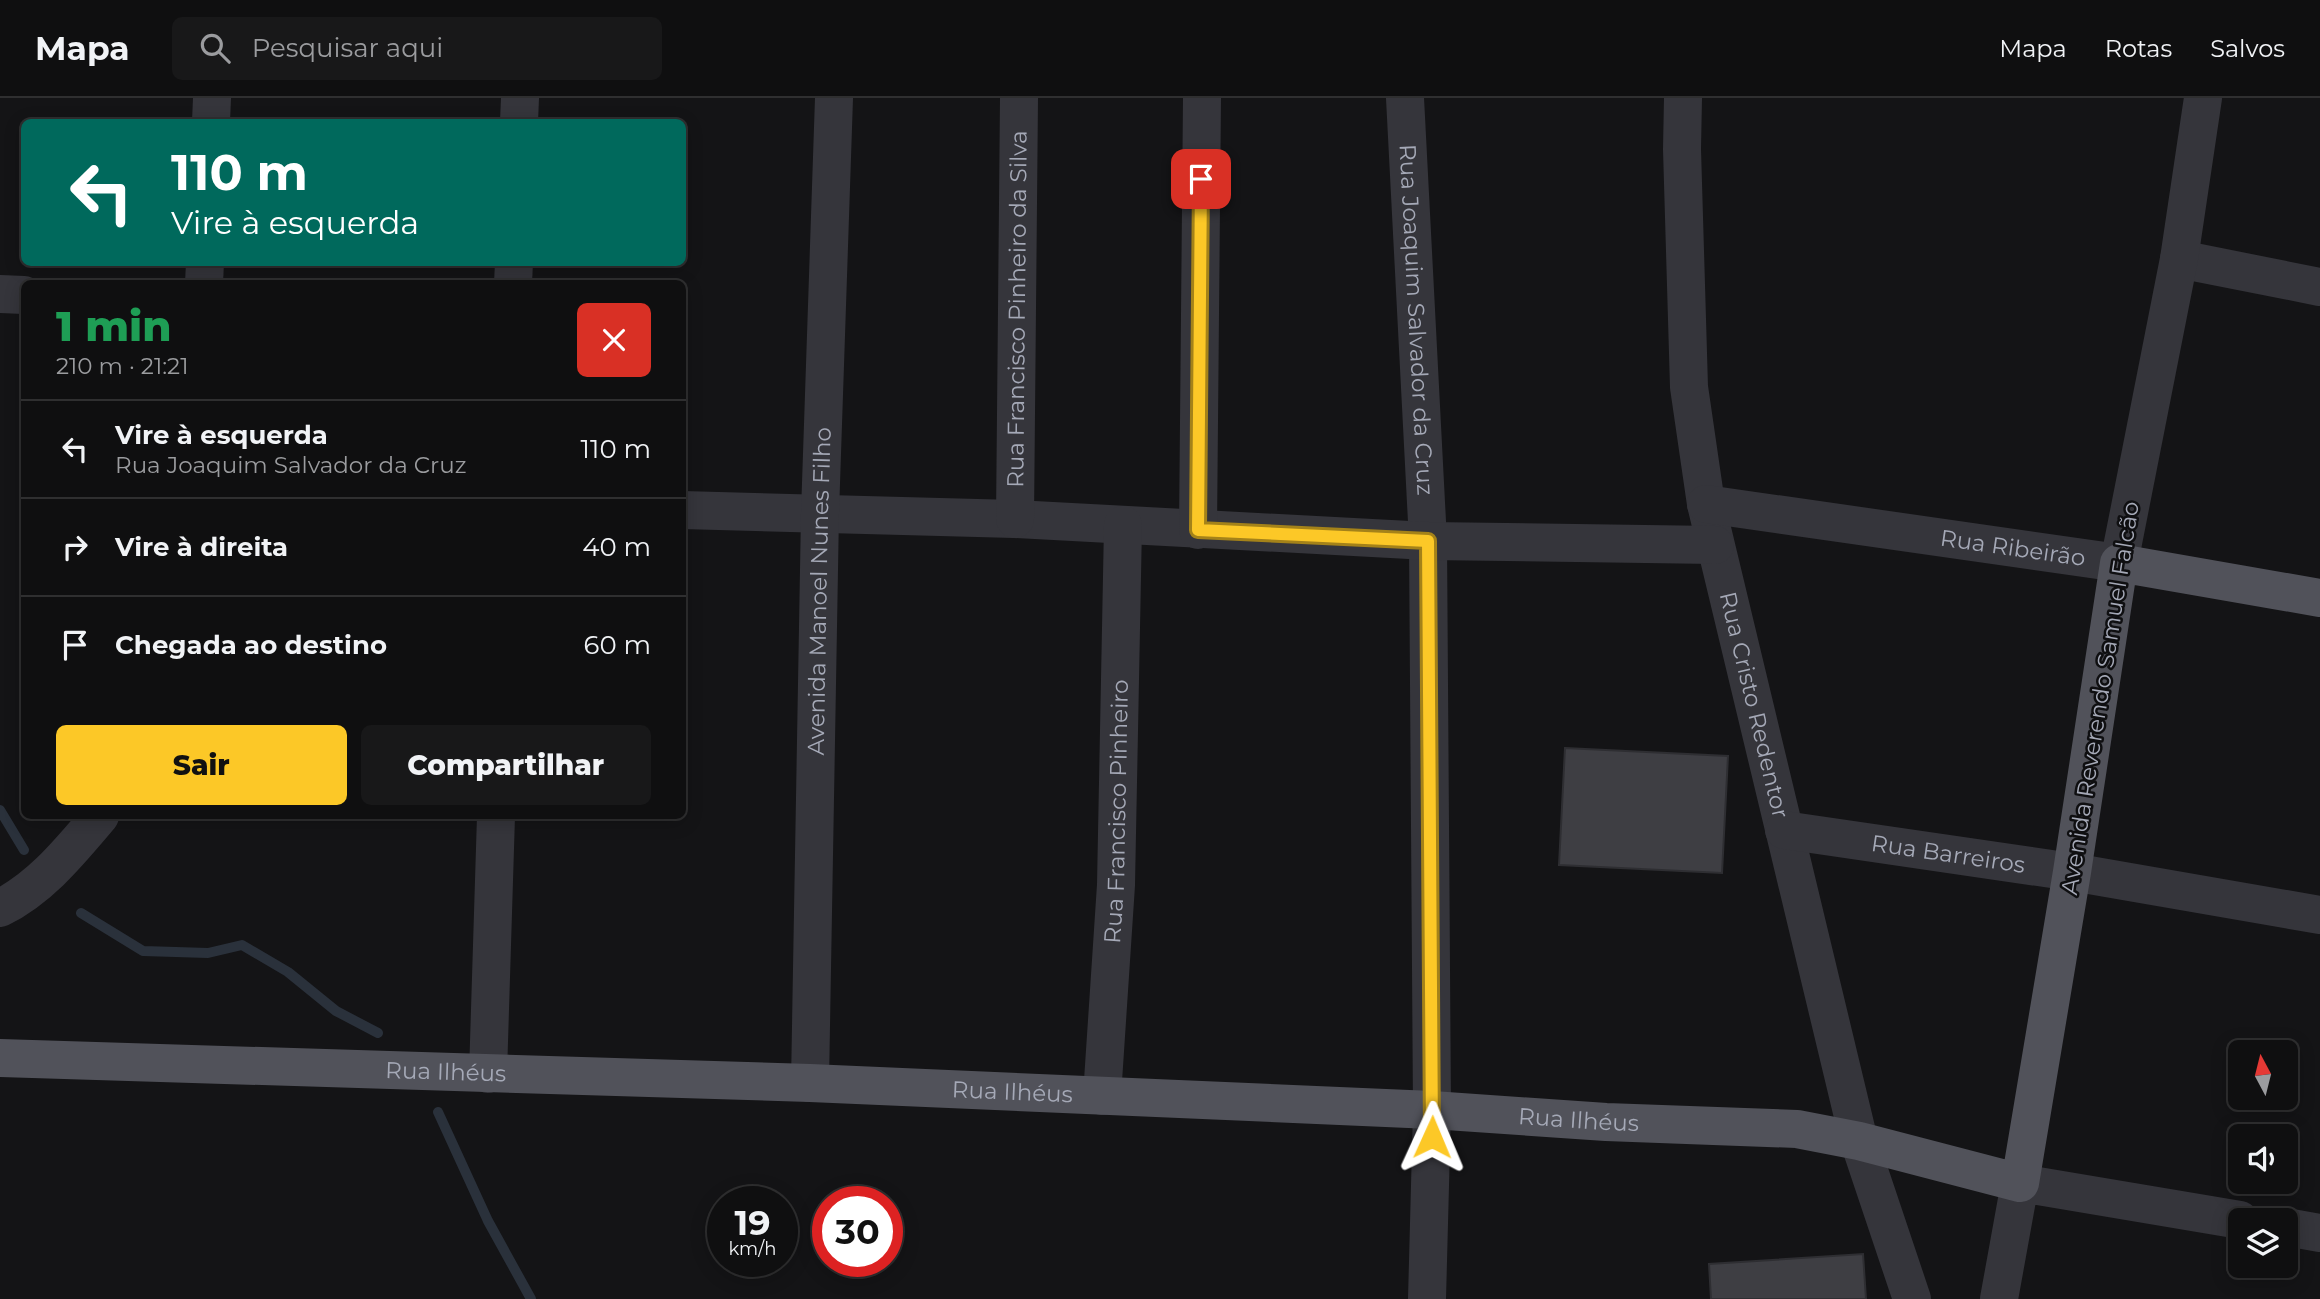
<!DOCTYPE html>
<html lang="pt">
<head>
<meta charset="utf-8">
<style>
  body { margin:0; font-family:Montserrat,sans-serif; background:#181819; color:#f1f3f6; height:100vh; display:flex; flex-direction:column; font-size:26px; white-space:nowrap }
  * { box-sizing:border-box; margin:0 }
  p { font-size:23px; color:#9b9c9f }
  .icon { flex:none; width:38px; height:38px; fill:none; stroke:currentColor; stroke-width:2; stroke-linecap:round; stroke-linejoin:round }
  .map { position:relative; flex:1; overflow:hidden }
  .details { position:absolute; left:21px; top:182px; width:665px; height:539px; display:flex; flex-direction:column; background:#0f0f10; border-radius:10px; box-shadow:0 4px 18px #0003,0 0 0 2px #2f2f30 }
  .details>* { flex:none }
  .banner { position:absolute; left:21px; top:21px; width:665px; height:147px; border-radius:10px; box-shadow:0 4px 18px #0003,0 0 0 2px #2f2f30; background:#00695c; color:#fff; overflow:hidden }
  .needle { width:46px; rotate:353deg }
  .controls { position:absolute; left:2228px; top:942px; display:grid; gap:14px }
  .controls a { display:grid; place-items:center; width:70px; height:70px; border-radius:10px; background:#0f0f10; box-shadow:0 4px 18px #0003,0 0 0 2px #2f2f30; font-size:35px }
  .speed { position:absolute; left:707px; top:1088px; display:flex; gap:14px; font-size:35px; font-weight:700; text-align:center }
  .speed>* { display:grid; place-content:center; width:91px; height:91px; border-radius:50%; background:#0f0f10; box-shadow:0 4px 18px #0003,0 0 0 2px #2f2f30; line-height:1 }
  .speed small { font-size:18px; font-weight:400 }
  .speed .limit { border:10px solid #d22; background:#fff; color:#111 }
  .pin { position:absolute; display:grid; place-items:center; width:60px; height:60px; color:#fff; margin:-30px; border-radius:14px; box-shadow:0 4px 10px #0006 }
  .me { position:absolute; width:77px; margin:-38px; rotate:1deg; stroke-linejoin:round; filter:drop-shadow(0 0 5px #0008) }
  .turn { display:flex; align-items:center; gap:24px; height:147px; padding:0 35px; font-size:32px }
  .turn .icon { width:91px; height:91px; stroke-width:2.5 }
  .turn b { display:block; font-size:49px; line-height:60px }
  .round { display:grid; place-items:center; flex:none; width:74px; height:74px; border-radius:10px; background:#181819 }
  .summary { display:flex; align-items:center; justify-content:space-between; height:119px; padding:0 35px }
  h1 { font-size:42px; font-weight:800; line-height:52px; color:#1e9e55 }
  .action { display:flex; gap:14px; margin-top:auto; padding:14px 35px }
  .action a { flex:1; height:80px; border-radius:10px; background:#fcc827; color:#111; font-size:28px; font-weight:800; line-height:80px; text-align:center }
  .action a+a { background:#181819; color:#f1f3f6 }
  ul { padding:0; list-style:none }
  li { display:flex; align-items:center; gap:21px; height:98px; padding:0 35px; border-top:2px solid #2f2f30 }
  li div { flex:1 }
  li b { display:block; font-size:26px }
  li em { font-style:normal }
  header { display:flex; align-items:center; gap:42px; box-sizing:border-box; height:98px; padding:0 35px; background:#0f0f10; border-bottom:2px solid #2f2f30 }
  header strong { font-size:33px }
  nav { display:flex; gap:38px; margin-inline-start:auto; font-size:24px }
  .search { width:490px; height:63px; background:#181819; display:flex; align-items:center; gap:18px; box-sizing:border-box; padding:0 24px; border-radius:10px; color:#9b9c9f; font-size:26px }
  .map>svg:first-child { display:block }
</style>
</head>
<body>
<header>
<strong>Mapa</strong>
<div class="search"><svg class="icon" aria-label="search" viewBox="0 0 24 24"><circle cx="10" cy="10" r="6"/><path d="M15 15l6 6"/></svg>Pesquisar aqui</div>
<nav><a>Mapa</a><a>Rotas</a><a>Salvos</a></nav>
</header>
<div class="map">
<svg width="2320" height="1201" viewBox="0 0 2320 1201">
  <rect width="100%" height="100%" fill="#141416"/>
  <g fill="none" stroke-linecap="round" stroke-linejoin="round">
    <!-- stream -->
    <g stroke="#2a313b" stroke-width="10">
      <path d="M0,712l24,40"/>
      <path d="M81,815l62,38 65,2 34,-8 46,27 48,39 42,22"/>
      <path d="M438,1014l50,109 43,78"/>
    </g>
  </g>
  <!-- building -->
  <g fill="#3e3e43" stroke="#2e2e32" stroke-width="2">
    <path d="M1565,650l163,8 -6,117 -163,-8z"/>
    <path d="M1863,1156l3,45h-155l-2,-35z"/>
  </g>
  <g fill="none" stroke-linecap="round" stroke-linejoin="round">
    <!-- minor -->
    <g stroke="#35353b" stroke-width="38">
      <path id="s1" d="M1405,0l23,443 4,569 -5,189"/>
      <path id="s2" d="M1683,0l-1,51 7,238 17,117 153,637 53,158"/>
      <path d="M211,24l1,-24"/>
      <path d="M519,24l1,-24"/>
      <path d="M2179,161l141,28"/>
      <path d="M204,186l1,-22"/>
      <path d="M513,186l1,-22"/>
      <path d="M0,196l24,1"/>
      <path id="s3" d="M1706,406l413,59 60,-304 24,-161"/>
      <path d="M682,412l333,9 413,22 287,4"/>
      <path id="s4" d="M1015,421l4,-421"/>
      <path d="M1198,432l4,-432"/>
      <path id="s5" d="M1784,732l288,42 248,43"/>
      <path d="M0,810c41,-20 71,-58 100,-92"/>
      <path d="M488,976l8,-258"/>
      <path id="s6" d="M810,985l10,-570 14,-415"/>
      <path id="s7" d="M1102,998l14,-211 7,-360"/>
      <path d="M2286,1129l34,6"/>
      <path d="M1999,1201l21,-116 220,37"/>
    </g>
    <!-- major -->
    <path stroke="#51525a" stroke-width="38" id="s8" d="M0,960l810,25 622,27 174,12 191,7 62,12 161,42 52,-311 47,-309 201,35"/>
  </g>
  <g fill="none" stroke-linecap="round" stroke-linejoin="round">
    <!-- route casing -->
    <g stroke="#a48219" stroke-width="18">
      <path id="route" d="M1201,81l-3,351 230,11 4,596"/>
    </g>
    <!-- route -->
    <use href="#route" stroke="#fcc827" stroke-width="12"/>
  </g>
  <g text-anchor="middle" dominant-baseline="central" stroke-width="5" stroke-linejoin="round" paint-order="stroke">
    <!-- street labels -->
    <g font-size="23" fill="#a5a9b7" stroke="#0f0f11">
      <text stroke="none"><textPath href="#s4" startOffset="210">Rua Francisco Pinheiro da Silva</textPath></text>
      <text stroke="none"><textPath href="#s1" startOffset="222">Rua Joaquim Salvador da Cruz</textPath></text>
      <text stroke="none"><textPath href="#s3" startOffset="310">Rua Ribeirão</textPath></text>
      <text stroke="none"><textPath href="#s6" startOffset="492">Avenida Manoel Nunes Filho</textPath></text>
      <text transform="translate(2100 600) rotate(-81)">Avenida Reverendo Samuel Falcão</text>
      <text stroke="none"><textPath href="#s2" startOffset="614">Rua Cristo Redentor</textPath></text>
      <text stroke="none"><textPath href="#s7" startOffset="285">Rua Francisco Pinheiro</textPath></text>
      <text stroke="none"><textPath href="#s5" startOffset="166">Rua Barreiros</textPath></text>
      <text stroke="none"><textPath href="#s8" startOffset="446">Rua Ilhéus</textPath></text>
      <text stroke="none"><textPath href="#s8" startOffset="1013">Rua Ilhéus</textPath></text>
      <text stroke="none"><textPath href="#s8" startOffset="1580">Rua Ilhéus</textPath></text>
    </g>
  </g>
</svg>
<div class="controls">
<a><svg class="needle" viewBox="-14 -14 28 28"><path d="M0-13l5 13h-10z" fill="#e53935"/><path d="M0 13l5-13h-10z" fill="#9b9c9f"/></svg></a>
<a><svg class="icon" aria-label="sound" viewBox="0 0 24 24"><path d="M4 9h4l5-4v14l-5-4H4zM17 9q2 3 0 6"/></svg></a>
<a><svg class="icon" aria-label="layers" viewBox="0 0 24 24"><path d="M12 4l9 5-9 5-9-5zM3 14l9 5 9-5"/></svg></a>
</div>
<div class="speed"><div>19<small>km/h</small></div><div class="limit">30</div></div>
<div class="pin" style="left:1201px;top:81px;background:#d93025"><svg class="icon" aria-label="arrive" viewBox="0 0 24 24"><path d="M6 21V4h12l-3 4 3 4H6"/></svg></div>
<svg class="me" style="left:1432px;top:1039px" viewBox="-20 -20 40 40"><path d="M0-17L14 15 0 8-14 15z" fill="#fcc827" stroke="#fff" stroke-width="4"/></svg>
<div class="banner">
<div class="turn"><svg class="icon" aria-label="left" viewBox="0 0 24 24"><path d="M17 20v-9H6M10 6l-5 5 5 5"/></svg><div><b>110 m</b>Vire à esquerda</div></div>
</div>
<section class="details">
<div class="summary"><div><h1>1 min</h1><p>210 m · 21:21</p></div><a class="round" style="background:#d93025;color:#fff"><svg class="icon" aria-label="close" viewBox="0 0 24 24"><path d="M6 6l12 12M18 6L6 18"/></svg></a></div>
<ul>
<li><svg class="icon" aria-label="left" viewBox="0 0 24 24"><path d="M17 20v-9H6M10 6l-5 5 5 5"/></svg><div><b>Vire à esquerda</b><p>Rua Joaquim Salvador da Cruz</p></div><em>110 m</em></li>
<li><svg class="icon" aria-label="right" viewBox="0 0 24 24"><path d="M7 20v-9h11M14 6l5 5-5 5"/></svg><div><b>Vire à direita</b></div><em>40 m</em></li>
<li><svg class="icon" aria-label="arrive" viewBox="0 0 24 24"><path d="M6 21V4h12l-3 4 3 4H6"/></svg><div><b>Chegada ao destino</b></div><em>60 m</em></li>
</ul>
<div class="action"><a>Sair</a><a>Compartilhar</a></div>
</section>
</div>
</body>
</html>
